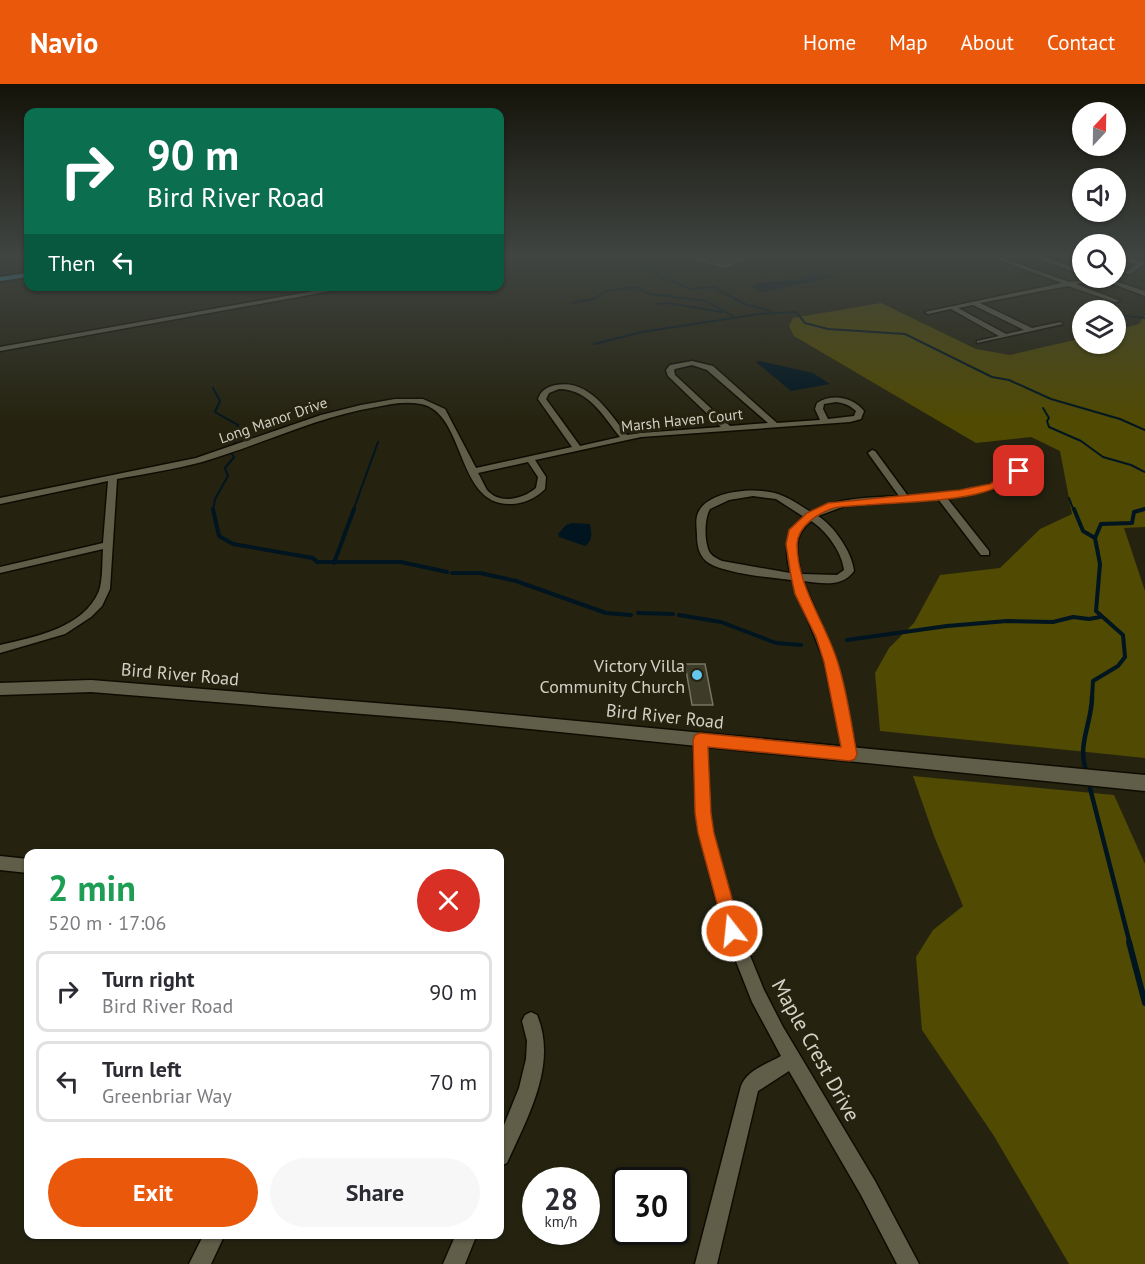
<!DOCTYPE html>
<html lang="en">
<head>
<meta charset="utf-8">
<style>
  body { margin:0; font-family:"PT Sans",sans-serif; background:#f7f7f7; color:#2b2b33; height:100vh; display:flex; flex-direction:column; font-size:22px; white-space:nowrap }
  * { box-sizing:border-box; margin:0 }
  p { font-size:20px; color:#7c7c81 }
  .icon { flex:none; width:33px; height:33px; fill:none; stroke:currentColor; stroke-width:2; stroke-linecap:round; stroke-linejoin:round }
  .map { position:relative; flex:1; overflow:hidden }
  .side { position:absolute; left:24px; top:765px; width:480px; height:390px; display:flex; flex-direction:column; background:#fff; border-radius:12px; box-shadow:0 2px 4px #0004 }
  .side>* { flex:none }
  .guide { position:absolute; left:24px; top:24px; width:480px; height:183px; border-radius:12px; box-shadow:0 2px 4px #0004; background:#0b6e4f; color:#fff; overflow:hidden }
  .needle { width:39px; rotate:22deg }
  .controls { position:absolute; left:1072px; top:18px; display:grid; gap:12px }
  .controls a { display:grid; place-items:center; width:54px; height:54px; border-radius:50%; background:#fff; box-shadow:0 2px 4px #0004; font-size:30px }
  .speed { position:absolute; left:522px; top:1083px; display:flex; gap:12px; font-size:30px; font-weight:700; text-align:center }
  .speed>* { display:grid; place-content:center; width:78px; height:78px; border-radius:50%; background:#fff; box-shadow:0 2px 4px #0004; line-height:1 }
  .speed small { font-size:15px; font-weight:400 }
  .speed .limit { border:3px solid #111; border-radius:9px; background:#fff; color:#111 }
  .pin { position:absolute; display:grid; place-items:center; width:51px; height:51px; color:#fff; margin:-26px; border-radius:12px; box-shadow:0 3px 9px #0006 }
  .me { position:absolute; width:66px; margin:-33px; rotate:344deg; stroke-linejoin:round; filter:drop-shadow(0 0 4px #0008) }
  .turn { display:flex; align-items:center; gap:21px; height:126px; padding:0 24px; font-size:27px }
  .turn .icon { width:78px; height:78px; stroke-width:2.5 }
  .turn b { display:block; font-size:42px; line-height:51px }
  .then { display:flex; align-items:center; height:57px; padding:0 24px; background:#0003; gap:12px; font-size:22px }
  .round { display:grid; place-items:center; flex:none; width:63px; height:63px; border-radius:32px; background:#f7f7f7 }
  .overview { display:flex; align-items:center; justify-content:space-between; height:102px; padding:0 24px }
  h1 { font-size:36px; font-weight:700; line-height:45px; color:#1e9e55 }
  .primary-button { display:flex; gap:12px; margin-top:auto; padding:12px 24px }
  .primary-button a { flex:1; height:69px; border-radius:36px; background:#ea580c; color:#fff; font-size:24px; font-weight:700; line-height:69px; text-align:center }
  .primary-button a+a { background:#f7f7f7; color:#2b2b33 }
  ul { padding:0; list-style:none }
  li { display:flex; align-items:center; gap:18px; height:81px; margin:0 12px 9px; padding:0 12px; border:3px solid #e1e1e2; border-radius:12px }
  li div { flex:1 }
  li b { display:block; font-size:22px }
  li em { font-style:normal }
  header { display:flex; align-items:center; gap:36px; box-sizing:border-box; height:84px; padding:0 30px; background:#ea580c; color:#fff }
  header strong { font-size:28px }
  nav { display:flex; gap:33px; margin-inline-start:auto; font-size:21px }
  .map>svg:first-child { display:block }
</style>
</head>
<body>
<header>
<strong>Navio</strong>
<nav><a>Home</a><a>Map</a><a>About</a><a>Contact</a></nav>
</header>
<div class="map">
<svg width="1145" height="1180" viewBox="0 0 1145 1180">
  <rect width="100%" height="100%" fill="#252310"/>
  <!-- green -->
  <g fill="#504a02">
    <path d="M881,219l95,46 34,6 73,-17v6h33v-14l23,-6 6,-9v212l-21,1 21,63v167l-265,-27 -5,-58 14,-25 25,-25 26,-48 60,-7 40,-39 32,-15 -12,-63 -29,-14 -55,6 -182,-107 -5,-10 4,-8z"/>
    <path d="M913,692l201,19 31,69v400h-76l-75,-128 -72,-106 -6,-73 17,-27 30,-24 -29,-70z"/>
  </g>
  <!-- water -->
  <g fill="#001520">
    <path d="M810,190l28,2 -76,16 -11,-5 9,-4 44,-5z"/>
    <path d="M760,277l53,12 17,11 -39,7 -35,-29z"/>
    <path d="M572,439l18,1c1,8 4,16 -5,22l-26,-9 -1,-3 8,-9z"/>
  </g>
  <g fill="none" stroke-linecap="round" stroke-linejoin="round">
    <!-- stream-far3 -->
    <g stroke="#001520" stroke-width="2">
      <path d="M625,172l18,6 17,14 31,13 22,-2 32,17 26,7"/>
      <path d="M572,219l22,-4 12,-8 30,-4 13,7 57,7 28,16"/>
      <path d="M657,220l11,-1 54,9"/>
      <path d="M1116,231l29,3"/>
      <path d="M594,260l48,-12 117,-18 37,-2 9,11 23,6 77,5 87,43 17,3 42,19 69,20 25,11"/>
      <path d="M213,304l7,13 -5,11 23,13 -3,17 -6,8 5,7 -9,11 3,8 -13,23 -2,12"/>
      <path d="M1043,324l6,10 -2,3 2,6 32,14 22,16 28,8 14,7"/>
      <path d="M1069,414l5,13"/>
      <path d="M353,427l25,-69"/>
      <path d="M1139,427l6,-2"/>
    </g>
    <!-- stream-far2 -->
    <g stroke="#001520" stroke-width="4">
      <path d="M213,425l6,27 14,8 80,14 4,4h84l46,10"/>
      <path d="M1074,425l9,22 12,7"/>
      <path d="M334,479l20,-54"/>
      <path d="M452,489h28l36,8 90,32 25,2"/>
      <path d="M638,529l35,1"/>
      <path d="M679,531l42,7 55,21 25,2"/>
      <path d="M847,556l100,-14 60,-5 46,1 20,-5 16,2 11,-2"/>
      <path d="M1092,614l1,-17 25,-15 7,-9 -2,-22 -27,-24 4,-47 -5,-26 6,-14 31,-1 2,-11 11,-3"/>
    </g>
    <!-- stream-far1 -->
    <g stroke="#001520" stroke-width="4.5">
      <path d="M1086,686c-9,-25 6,-48 6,-73"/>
      <path d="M1090,704l40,156"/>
    </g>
    <!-- stream -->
    <path stroke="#001520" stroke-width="6" d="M1129,858l16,61"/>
  </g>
  <!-- building -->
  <g fill="#3d3c28" stroke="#77755f" stroke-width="1.5">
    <path d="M697,172h53l-25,11 -28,-8z"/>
    <path d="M685,580h20l8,41h-21z"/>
  </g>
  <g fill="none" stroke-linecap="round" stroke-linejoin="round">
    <!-- minor casing -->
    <g stroke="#0e0c00" stroke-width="3">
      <g id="minor">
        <path d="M988,172h9l72,26 32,-4 -1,1 -24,5 44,17 -5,1 -47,-16 -88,17 52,25 28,-6 3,2 -86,19v-2l22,-5 -48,-27 -23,5 -3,-2 137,-29zM973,221l51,25 -18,4 -48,-26z"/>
        <path d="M1116,172l28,6 1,4 -2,-1 -13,9h-4v-2l11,-8 -21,-5z"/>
        <path d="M342,202h16l-358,65v-4z"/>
        <path d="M692,277l21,5 64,57 43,-3 -5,-11 2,-6c15,-10 36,-6 47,8l-3,8 -11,3 -209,15 -106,23 11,17 -1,12c-9,9 -20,14 -32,15 -58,4 -46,-91 -92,-100 -15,-3 -31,0 -45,3 -60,10 -116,38 -174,55 -27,7 -57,12 -85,17l-7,110 -8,17 -11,11 -26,17 -65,19v-8c34,-8 84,-17 99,-54 4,-12 3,-29 4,-42l-103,24v-6l103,-24 5,-62 -108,23v-6l196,-40 125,-43 40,-10 34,-6h28l22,10 31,59 96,-21 -34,-48c3,-9 9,-12 18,-14 34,-6 53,28 71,50l14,-2 80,-6 -53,-51 -2,-6 4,-5zM692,281l15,5 61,53 -38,3 -55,-51 -1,-5 1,-1zM559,305c30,0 44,27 61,48l-40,9 -34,-47 3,-6zM836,318c8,1 14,3 20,9l-2,5 -26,3 -5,-10 1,-5zM528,378l10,15 -2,11c-13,11 -36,17 -49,2 -3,-5 -6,-12 -9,-17z"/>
        <path d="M872,366l3,1 33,45c26,-1 58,-2 83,-12 13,-6 25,-14 37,-22l7,2 -40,25 -48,9 42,53v4h-8l-43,-56 -93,7 -27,10c16,10 34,36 36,55 -12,17 -33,12 -51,10l33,79 21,94 -2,4 -5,2 -5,-2 -2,-4 -19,-94 -32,-80c-20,-2 -72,-7 -86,-19 -7,-6 -9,-16 -9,-25 0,-7 -2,-16 1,-23 10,-24 65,-27 85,-17 10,4 19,11 28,16 26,-15 59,-14 88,-16l-31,-43zM753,412l23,3 28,18c-20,16 -19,32 -14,56l-68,-12c-4,-2 -9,-4 -12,-8 -6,-10 -6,-34 0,-44l19,-9zM811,437c15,9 31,31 33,49l-7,5 -36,-1c-5,-22 -9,-38 10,-53z"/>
        <path d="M700,651l5,1 2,4 3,73 3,20 27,98 24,59 19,37 92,154 44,83h-22l-36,-69 -72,-124 -31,20 -41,173h-22l46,-178c6,-16 26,-22 40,-30l-29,-54 -28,-71 -25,-98 -3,-20 -3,-73 2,-4z"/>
        <path d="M0,772l28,3v14l-28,-3z"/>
        <path d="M531,928l6,3c21,50 -10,103 -30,148l-7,3v-31l19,-47 7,-29 1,-18 -5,-20 3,-6z"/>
        <path d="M204,1150h21l-14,30h-22z"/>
        <path d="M456,1150h21l-12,30h-22z"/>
      </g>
    </g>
    <!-- tertiary casing -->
    <g stroke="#0e0c00" stroke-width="3">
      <g id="tertiary">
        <path d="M1030,172h11l42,15v4z"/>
        <path d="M1097,194h9l39,13v5z"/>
        <path d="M91,596l359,29 695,66v16l-695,-70 -359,-29 -91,3v-12z"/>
      </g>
    </g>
    <!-- trunk casing -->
    <g stroke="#0e0c00" stroke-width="4">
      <path id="trunk" d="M28,189v4l-28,4v-4z"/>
    </g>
    <!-- minor -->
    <use href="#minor" fill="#605e49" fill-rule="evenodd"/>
    <!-- tertiary -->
    <use href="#tertiary" fill="#605e49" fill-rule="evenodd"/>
    <!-- trunk -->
    <use href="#trunk" fill="#2fa8ce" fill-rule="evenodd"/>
  </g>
  <!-- sky -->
  <linearGradient id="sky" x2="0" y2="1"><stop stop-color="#141309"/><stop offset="0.51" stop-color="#404542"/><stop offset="1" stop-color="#404542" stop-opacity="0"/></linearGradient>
  <rect width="1145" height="337" fill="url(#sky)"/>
  <!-- route -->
  <path fill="#ea580c" stroke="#983908" stroke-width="1.5" d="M1015,385l9,2c-33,33 -114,30 -158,34 -10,1 -22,1 -32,3 -16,5 -36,18 -37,36 0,42 28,78 40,116 10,30 14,63 20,94l-2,5 -5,2 -142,-14 3,66 3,20 27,98 -2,6 -7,3 -6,-3 -28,-104 -3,-20 -2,-73 2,-5 5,-2 141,14 -17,-85 -8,-25 -21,-43 -4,-18 -5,-32 3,-14 18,-17 21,-10 132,-13 30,-6z"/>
  <!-- markers -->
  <circle fill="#64c5ee" stroke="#252310" stroke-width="2" cx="697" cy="591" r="6"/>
  <g text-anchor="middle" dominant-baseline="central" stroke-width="6" stroke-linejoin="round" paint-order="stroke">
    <!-- far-street labels -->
    <g font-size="15" fill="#d3d2c6" stroke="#252310">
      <text transform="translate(273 336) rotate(-19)">Long Manor Drive</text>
      <text transform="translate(682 336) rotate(-6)">Marsh Haven Court</text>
    </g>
    <!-- poi labels -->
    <g font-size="18" fill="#d3d2c6" stroke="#252310" text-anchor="end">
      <text x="685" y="581">Victory Villa<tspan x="685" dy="21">Community Church</tspan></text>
    </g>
    <!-- street labels -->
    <g font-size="18" fill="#d3d2c6" stroke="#252310">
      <text transform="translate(180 590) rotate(5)">Bird River Road</text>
      <text transform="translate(665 632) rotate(6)">Bird River Road</text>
    </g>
    <!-- near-street labels -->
    <g font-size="21" fill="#d3d2c6" stroke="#252310">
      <text transform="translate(816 966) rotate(61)">Maple Crest Drive</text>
    </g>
  </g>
</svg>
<div class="controls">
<a><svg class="needle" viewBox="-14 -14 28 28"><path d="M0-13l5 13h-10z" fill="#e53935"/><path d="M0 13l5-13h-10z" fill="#7c7c81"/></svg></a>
<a><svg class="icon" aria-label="sound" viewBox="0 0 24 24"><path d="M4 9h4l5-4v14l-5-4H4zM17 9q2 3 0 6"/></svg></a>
<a><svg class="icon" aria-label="search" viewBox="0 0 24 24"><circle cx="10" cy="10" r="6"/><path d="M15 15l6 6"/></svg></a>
<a><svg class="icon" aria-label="layers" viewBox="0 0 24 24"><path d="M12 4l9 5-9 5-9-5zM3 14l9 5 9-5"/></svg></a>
</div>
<div class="speed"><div>28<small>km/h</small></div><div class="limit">30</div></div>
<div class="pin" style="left:1019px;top:387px;background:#d93025"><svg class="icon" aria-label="arrive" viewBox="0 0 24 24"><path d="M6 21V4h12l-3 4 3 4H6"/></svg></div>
<svg class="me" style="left:732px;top:847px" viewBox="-20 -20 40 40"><circle r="17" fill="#ea580c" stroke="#fff" stroke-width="3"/><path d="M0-11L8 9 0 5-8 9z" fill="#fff"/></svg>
<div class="guide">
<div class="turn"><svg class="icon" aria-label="right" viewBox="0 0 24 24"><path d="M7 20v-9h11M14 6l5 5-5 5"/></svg><div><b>90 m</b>Bird River Road</div></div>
<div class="then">Then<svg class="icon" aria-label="left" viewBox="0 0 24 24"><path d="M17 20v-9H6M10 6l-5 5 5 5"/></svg></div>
</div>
<section class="side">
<div class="overview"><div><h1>2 min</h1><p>520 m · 17:06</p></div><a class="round" style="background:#d93025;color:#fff"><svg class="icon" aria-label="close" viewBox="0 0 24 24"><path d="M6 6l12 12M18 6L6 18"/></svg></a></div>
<ul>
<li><svg class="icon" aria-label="right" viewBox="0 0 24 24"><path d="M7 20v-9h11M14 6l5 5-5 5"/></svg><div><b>Turn right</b><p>Bird River Road</p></div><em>90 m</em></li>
<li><svg class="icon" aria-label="left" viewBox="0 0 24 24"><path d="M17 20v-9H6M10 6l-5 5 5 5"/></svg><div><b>Turn left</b><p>Greenbriar Way</p></div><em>70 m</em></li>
</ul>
<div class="primary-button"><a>Exit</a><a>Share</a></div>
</section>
</div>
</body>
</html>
